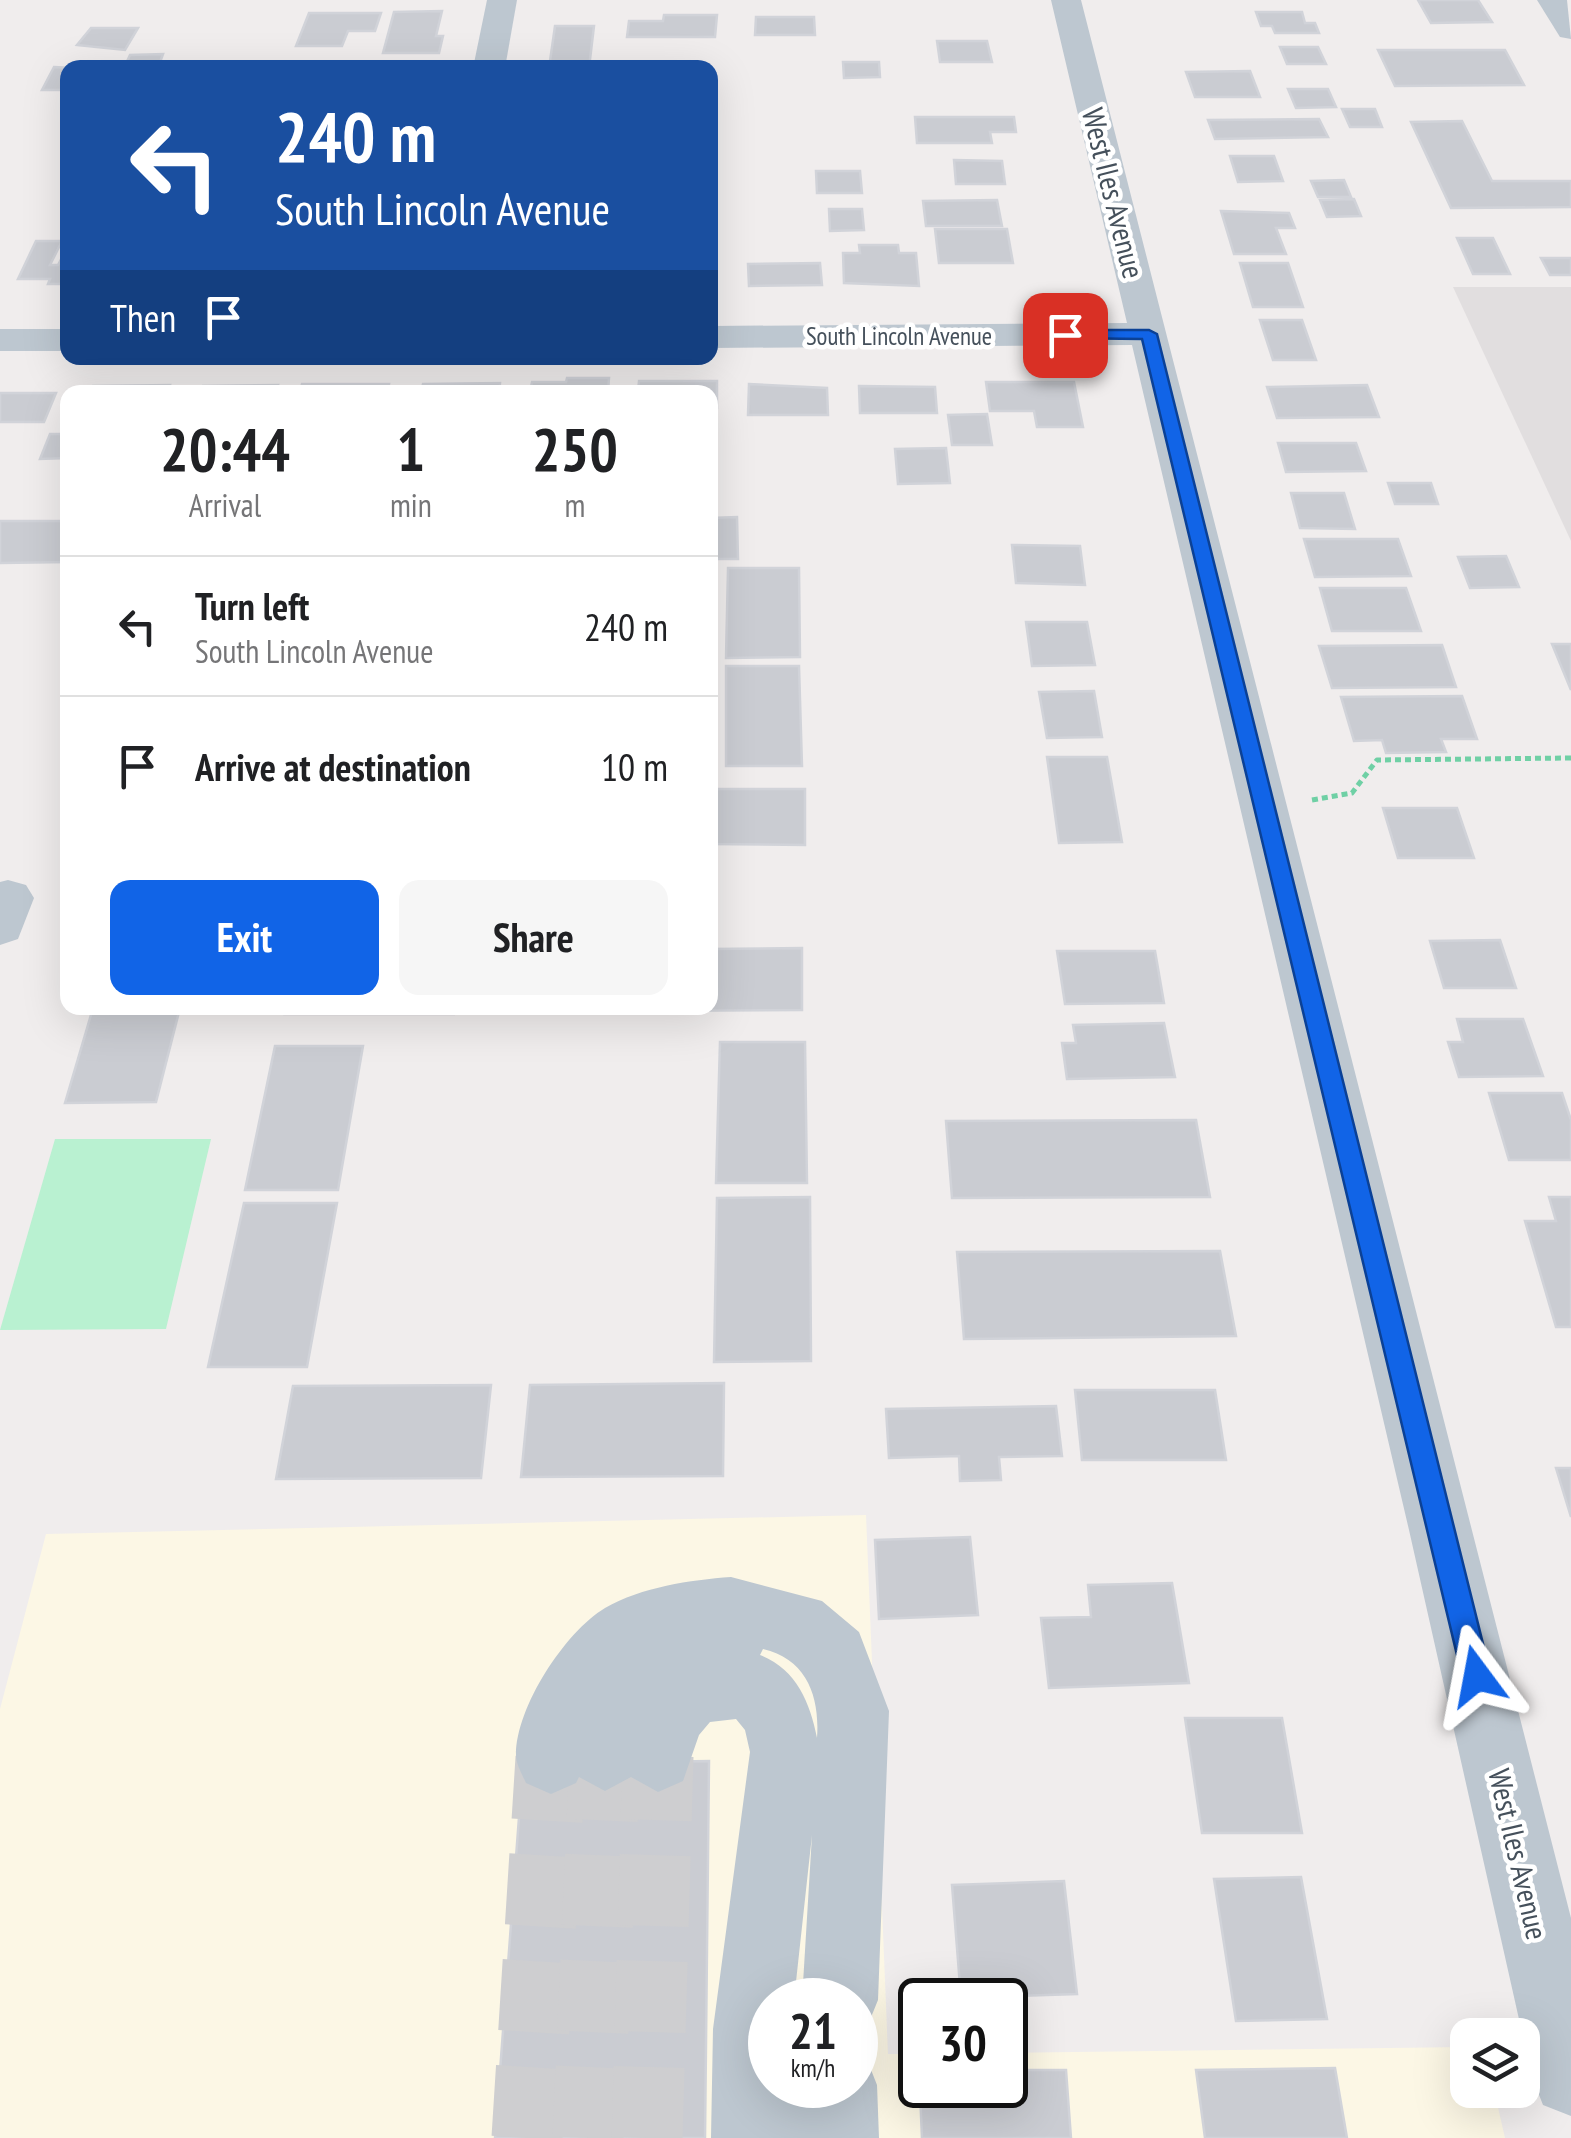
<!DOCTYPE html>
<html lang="en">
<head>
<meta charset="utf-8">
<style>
  body { margin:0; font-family:"PT Sans Narrow",sans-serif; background:#f6f6f6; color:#202124; height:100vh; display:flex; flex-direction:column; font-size:38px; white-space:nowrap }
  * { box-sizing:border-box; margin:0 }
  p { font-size:32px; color:#757577 }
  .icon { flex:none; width:55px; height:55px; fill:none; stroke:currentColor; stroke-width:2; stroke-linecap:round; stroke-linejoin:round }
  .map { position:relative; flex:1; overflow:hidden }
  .drawer { position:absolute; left:60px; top:385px; width:658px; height:630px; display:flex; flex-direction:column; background:#fff; border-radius:20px; box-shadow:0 10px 40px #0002 }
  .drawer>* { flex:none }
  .top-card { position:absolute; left:60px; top:60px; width:658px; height:305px; border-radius:20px; box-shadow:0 10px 40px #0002; background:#1a4fa0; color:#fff; overflow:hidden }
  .controls { position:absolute; left:1450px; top:2018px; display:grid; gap:20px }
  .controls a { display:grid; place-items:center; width:90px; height:90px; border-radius:20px; background:#fff; box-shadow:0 10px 40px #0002; font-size:50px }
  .speed { position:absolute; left:748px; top:1978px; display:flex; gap:20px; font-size:50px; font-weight:700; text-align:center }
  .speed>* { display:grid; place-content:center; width:130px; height:130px; border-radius:50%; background:#fff; box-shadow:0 10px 40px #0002; line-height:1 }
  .speed small { font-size:25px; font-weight:400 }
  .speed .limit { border:5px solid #111; border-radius:15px; background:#fff; color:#111 }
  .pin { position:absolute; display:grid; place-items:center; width:85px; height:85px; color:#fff; margin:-42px; border-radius:20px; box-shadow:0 5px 15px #0006 }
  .me { position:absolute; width:110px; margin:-55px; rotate:347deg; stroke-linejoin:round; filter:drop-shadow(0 0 8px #0008) }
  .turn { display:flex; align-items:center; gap:35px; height:210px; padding:0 50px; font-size:45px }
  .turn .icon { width:130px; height:130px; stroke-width:2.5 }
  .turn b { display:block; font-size:70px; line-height:85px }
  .then { display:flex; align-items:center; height:95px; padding:0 50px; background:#0003; gap:20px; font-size:38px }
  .eta { display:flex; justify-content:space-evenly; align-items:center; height:170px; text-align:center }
  .eta b { font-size:60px; font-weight:600; line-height:70px }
  .primary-button { display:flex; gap:20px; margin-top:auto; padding:20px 50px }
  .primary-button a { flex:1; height:115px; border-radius:20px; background:#1164e7; color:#fff; font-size:40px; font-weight:600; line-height:115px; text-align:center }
  .primary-button a+a { background:#f6f6f6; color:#202124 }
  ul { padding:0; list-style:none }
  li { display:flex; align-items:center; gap:30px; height:140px; padding:0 50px; border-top:2px solid #e0e0e0 }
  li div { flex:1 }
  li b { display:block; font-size:38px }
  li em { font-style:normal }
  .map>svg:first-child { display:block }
</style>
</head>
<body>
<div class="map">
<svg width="1571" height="2138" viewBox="0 0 1571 2138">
  <rect width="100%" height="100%" fill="#f0eded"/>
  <!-- commercial -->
  <path fill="#fcf7e5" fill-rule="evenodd" d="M866,1515l22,539h32v31h85v-32l462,-6 1,43h26l11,48h-1505v-429l46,-175zM770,2000h85v85h-85z"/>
  <!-- education -->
  <path fill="#e1dedf" d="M1453,287h118v254z"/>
  <!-- green -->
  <path fill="#b9f1d1" d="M55,1139h156l-45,190 -166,1z"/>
  <!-- building -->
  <g fill="#caccd2" stroke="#d1d3d9" stroke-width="2.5">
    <path d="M1418,0h60l14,22 -61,1z"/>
    <path d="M442,11l-6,25h7l-4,17h-56l11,-41z"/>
    <path d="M1256,12h46l3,11h10l4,10h-44l-3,-7h-11z"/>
    <path d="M309,13h72l-6,18h-27l-6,15h-46z"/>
    <path d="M664,15h53l-2,22h-88l2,-16h34z"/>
    <path d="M756,17h58l1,18h-60z"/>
    <path d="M555,26h39l-5,42h-40z"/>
    <path d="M91,28h47l-13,22 -48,-5z"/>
    <path d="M937,41h50l5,21h-52z"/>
    <path d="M1280,47h38l8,17h-39z"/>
    <path d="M1378,50h127l19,35 -129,1z"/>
    <path d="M163,54l-5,14h-34l6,-13z"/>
    <path d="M843,62h36l1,15 -36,1z"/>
    <path d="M54,67l17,1 -3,22h-26z"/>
    <path d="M1250,71l10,26h-65l-9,-25z"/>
    <path d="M1288,89h40l8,18 -40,1z"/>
    <path d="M1342,109h33l7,18h-32z"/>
    <path d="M915,117h99l2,15h-26l2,11h-75z"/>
    <path d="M1319,119l9,18 -113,2 -7,-19z"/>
    <path d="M1462,121l30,60h79v26l-120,1 -40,-86z"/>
    <path d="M1230,156h44l9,25 -45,1z"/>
    <path d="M954,160l48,1 3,23h-49z"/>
    <path d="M816,171h44l2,22h-45z"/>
    <path d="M1344,180l7,17h-33l-7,-16z"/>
    <path d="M1354,199l7,17 -34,1 -7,-17z"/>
    <path d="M997,200l5,26h-76l-3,-25z"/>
    <path d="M829,209h33l2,21 -34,1z"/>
    <path d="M1221,211l68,2 6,15h-19l10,26h-52z"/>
    <path d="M935,229h72l6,34h-74z"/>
    <path d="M1457,238h36l17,36h-37z"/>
    <path d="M36,241h26l-12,24h8l10,-19v38h-20l2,-5h-32z"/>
    <path d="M859,245h39l1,8h17l3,33 -75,-3 -1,-30h17z"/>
    <path d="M1541,258h30v17h-21z"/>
    <path d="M820,263l2,22 -73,1 -1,-22z"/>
    <path d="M1240,263h48l15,44h-50z"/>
    <path d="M1260,320h42l14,40h-43z"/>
    <path d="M567,378h42l-1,14h-78l2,-10h34z"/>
    <path d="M639,381h78v27h-7v-16h-72z"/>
    <path d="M986,382h88l9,45h-46l-3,-16h-44z"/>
    <path d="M500,383l-1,9h-78l2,-8z"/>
    <path d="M302,384h87l-2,8h-87z"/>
    <path d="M749,384l78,4 1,27h-80z"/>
    <path d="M170,385l-2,7h-78l3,-6z"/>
    <path d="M278,385l-2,7h-75l2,-6z"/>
    <path d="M1367,385l12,32 -102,1 -10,-31z"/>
    <path d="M859,386l76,1 2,26h-77z"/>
    <path d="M0,393h56l-12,29h-44z"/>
    <path d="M987,414l5,31h-40l-4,-30z"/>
    <path d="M50,434h18v24l-28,1z"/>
    <path d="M1278,443h78l10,28 -80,1z"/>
    <path d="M946,448l4,35 -52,1 -3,-35z"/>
    <path d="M1388,483h43l7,21h-43z"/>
    <path d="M1291,493h53l11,36 -55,-1z"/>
    <path d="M737,517l1,42h-28v-41z"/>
    <path d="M0,521h68v41l-68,1z"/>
    <path d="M1304,539h94l13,37 -96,1z"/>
    <path d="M1012,545l68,1 5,39 -69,-2z"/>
    <path d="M1506,556l13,31 -49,1 -12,-31z"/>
    <path d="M728,568h71l1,89 -74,1z"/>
    <path d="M1320,588h86l15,43h-89z"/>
    <path d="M1026,622h61l8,43 -63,1z"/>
    <path d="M1552,644h19v46z"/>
    <path d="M1442,645l14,42 -124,1 -13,-42z"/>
    <path d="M726,666h73l3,100h-76z"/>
    <path d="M1094,691l8,46 -55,1 -8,-46z"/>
    <path d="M1462,696l15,43h-36l5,13 -60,1 -4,-13 -28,1 -13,-44z"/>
    <path d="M1047,757h60l15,85 -63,1z"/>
    <path d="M710,789h95v56l-95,-1z"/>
    <path d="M1383,808h74l17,50h-76z"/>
    <path d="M1500,940l16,48h-72l-14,-47z"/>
    <path d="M802,948v62l-167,1 75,-3v-59z"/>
    <path d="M1057,951h98l9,52 -99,1z"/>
    <path d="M93,1008h87l-24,94 -91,1z"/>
    <path d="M287,1008h168l-1,6h-169z"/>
    <path d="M1457,1019h66l20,57 -84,1 -11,-35h15z"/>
    <path d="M1164,1023l11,54 -108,2 -5,-36h14l-3,-18z"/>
    <path d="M720,1042h85l2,141h-91z"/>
    <path d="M275,1046h88l-25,144h-93z"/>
    <path d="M1489,1093h73l9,27v40h-62z"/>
    <path d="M1196,1120l14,77 -258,1 -6,-77z"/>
    <path d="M810,1197l1,164 -97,1 3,-164z"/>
    <path d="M1549,1197h22v130h-15l-31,-106h31z"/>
    <path d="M244,1203h93l-30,164h-99z"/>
    <path d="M1220,1251l16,85 -272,3 -7,-87z"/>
    <path d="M724,1383l-1,93 -202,1 9,-92z"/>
    <path d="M491,1385l-10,93 -205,1 17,-93z"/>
    <path d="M1075,1390h140l11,70h-144z"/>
    <path d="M1056,1406l6,50 -63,1 2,23 -41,1 -1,-25 -70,2 -3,-49z"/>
    <path d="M1556,1468h15v49z"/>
    <path d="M970,1537l8,78 -99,4 -4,-79z"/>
    <path d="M1172,1583l17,100 -140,5 -8,-70 50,-1 -3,-32z"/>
    <path d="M1185,1718h97l20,115h-100z"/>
    <path d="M709,1761l-4,377h-210l28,-374z"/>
    <path d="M1301,1877l26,142 -91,2 -22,-142z"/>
    <path d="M1064,1881l13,113 -116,4 -9,-113z"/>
    <path d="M1335,2068l12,70h-142l-9,-68z"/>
    <path d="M919,2069l1,16h85v-15h61l5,68h-149z"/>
  </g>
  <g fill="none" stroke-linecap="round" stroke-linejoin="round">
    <!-- minor-tunnel -->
    <g stroke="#ceced0" stroke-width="71" stroke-dasharray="71 35" stroke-linecap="butt">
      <path d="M527,2138l24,-380"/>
      <path d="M588,2138l17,-383"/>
      <path d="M647,2138l11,-382"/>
    </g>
    <!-- path -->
    <path stroke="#6fd0a5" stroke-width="5" stroke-dasharray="6 4" stroke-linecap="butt" d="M1312,800l40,-7 25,-33 194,-2"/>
    <!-- minor -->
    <g fill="#bdc7d0" fill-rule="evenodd">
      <path d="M487,0h30l-12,68h-32z"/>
      <path d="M1051,0h30l490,1918v198l-28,-11 -11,-28 -123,-547 -277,-1185 -422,3v-22l417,-3z"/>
      <path d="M1537,0h30l4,39 -11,-2z"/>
      <rect x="0" y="329" width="68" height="22"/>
      <path d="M8,880l18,5 8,13 -16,41 -18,6v-63z"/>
      <path d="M731,1577l91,24 37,31 30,79 -11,289 -11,27 -12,5v-32h-53l10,-165 -18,165h-24v85h85v-32l11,4 11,28 2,53h-168l2,-109 37,-277 -5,-22 -9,-11 -26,3 -11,13 -16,46 -25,11 -27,-15 -26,14 -26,-14 -3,6 -25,11 -25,-11c-4,-9 -10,-19 -10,-28 0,-48 49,-123 89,-147 37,-21 85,-28 126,-31zM763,1649c44,10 57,48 54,89 -7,-36 -21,-69 -57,-83z"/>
    </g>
  </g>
  <!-- route -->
  <path fill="#1164e7" stroke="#0b4196" stroke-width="2.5" d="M1065,330h84l8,4 334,1342 -4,9 -10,4 -10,-4 -5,-9 -320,-1337 -83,-1 -2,-3z"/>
  <g text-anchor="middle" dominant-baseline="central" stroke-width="9" stroke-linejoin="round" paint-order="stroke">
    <!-- far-street labels -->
    <g font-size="25" fill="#45505b" stroke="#fff">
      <text x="899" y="336">South Lincoln Avenue</text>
    </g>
    <!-- street labels -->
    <g font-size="30" fill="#45505b" stroke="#fff">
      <text transform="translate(1114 193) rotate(76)">West Iles Avenue</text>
      <text transform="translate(1519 1854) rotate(77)">West Iles Avenue</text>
    </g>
  </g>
</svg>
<div class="controls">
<a><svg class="icon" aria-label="layers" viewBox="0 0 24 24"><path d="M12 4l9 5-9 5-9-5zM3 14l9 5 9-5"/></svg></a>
</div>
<div class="speed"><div>21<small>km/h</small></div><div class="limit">30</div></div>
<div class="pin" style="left:1065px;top:335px;background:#d93025"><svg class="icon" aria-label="arrive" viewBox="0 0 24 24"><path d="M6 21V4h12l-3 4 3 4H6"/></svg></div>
<svg class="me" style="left:1477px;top:1676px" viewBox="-20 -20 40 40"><path d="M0-17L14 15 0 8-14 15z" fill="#1164e7" stroke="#fff" stroke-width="4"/></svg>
<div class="top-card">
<div class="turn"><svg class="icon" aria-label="left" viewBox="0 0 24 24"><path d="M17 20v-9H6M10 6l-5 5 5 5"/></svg><div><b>240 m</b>South Lincoln Avenue</div></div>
<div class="then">Then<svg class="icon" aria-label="arrive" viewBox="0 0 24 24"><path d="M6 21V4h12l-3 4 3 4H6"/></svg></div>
</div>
<section class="drawer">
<div class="eta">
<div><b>20:44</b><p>Arrival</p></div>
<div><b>1</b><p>min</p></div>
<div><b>250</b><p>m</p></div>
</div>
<ul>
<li><svg class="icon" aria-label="left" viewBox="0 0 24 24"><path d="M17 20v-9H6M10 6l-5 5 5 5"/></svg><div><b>Turn left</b><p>South Lincoln Avenue</p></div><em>240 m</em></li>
<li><svg class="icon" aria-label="arrive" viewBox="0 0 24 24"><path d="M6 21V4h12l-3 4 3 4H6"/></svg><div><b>Arrive at destination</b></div><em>10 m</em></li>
</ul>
<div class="primary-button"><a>Exit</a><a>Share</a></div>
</section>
</div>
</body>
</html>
